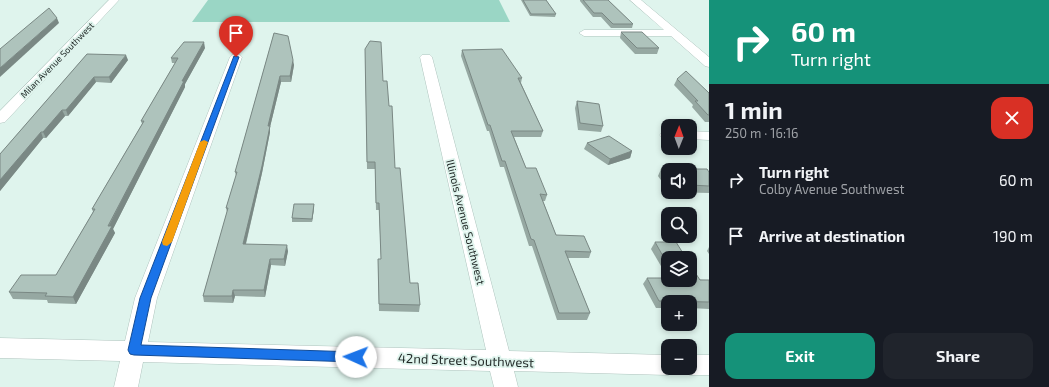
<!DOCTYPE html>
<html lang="en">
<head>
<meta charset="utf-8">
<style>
  body { margin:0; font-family:"Exo 2",sans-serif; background:#20242c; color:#f1f3f6; height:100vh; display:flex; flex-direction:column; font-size:15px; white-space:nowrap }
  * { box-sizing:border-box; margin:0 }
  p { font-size:13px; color:#9ea1a6 }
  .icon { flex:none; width:22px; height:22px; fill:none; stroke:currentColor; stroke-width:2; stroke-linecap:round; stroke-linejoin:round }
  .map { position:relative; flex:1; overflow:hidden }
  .details { display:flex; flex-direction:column; background:#171b24; width:340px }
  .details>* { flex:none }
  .top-card { background:#159279; color:#fff; overflow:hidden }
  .needle { width:26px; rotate:1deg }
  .fabs { position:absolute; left:661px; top:119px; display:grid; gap:8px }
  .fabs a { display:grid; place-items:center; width:36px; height:36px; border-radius:8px; background:#171b24; box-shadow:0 2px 6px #0003; font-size:20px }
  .pin { position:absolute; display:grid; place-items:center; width:34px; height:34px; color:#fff; margin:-41px -17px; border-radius:50% 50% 50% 0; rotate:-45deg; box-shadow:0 0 4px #0007 }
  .pin .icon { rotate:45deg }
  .me { position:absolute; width:44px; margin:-22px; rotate:272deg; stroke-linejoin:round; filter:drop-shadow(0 0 3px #0008) }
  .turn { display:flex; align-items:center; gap:14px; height:84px; padding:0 16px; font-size:18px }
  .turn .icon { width:52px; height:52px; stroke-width:2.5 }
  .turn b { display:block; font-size:28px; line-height:34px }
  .round { display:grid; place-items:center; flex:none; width:42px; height:42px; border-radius:12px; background:#20242c }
  .overview { display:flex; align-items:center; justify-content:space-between; height:68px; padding:0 16px }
  h1 { font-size:24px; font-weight:700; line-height:30px }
  .action { display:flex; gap:8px; margin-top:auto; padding:8px 16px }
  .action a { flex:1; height:46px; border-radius:12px; background:#159279; color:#fff; font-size:16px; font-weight:700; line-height:46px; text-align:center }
  .action a+a { background:#20242c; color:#f1f3f6 }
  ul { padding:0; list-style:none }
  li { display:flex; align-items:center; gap:12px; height:56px; padding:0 16px }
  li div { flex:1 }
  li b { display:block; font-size:15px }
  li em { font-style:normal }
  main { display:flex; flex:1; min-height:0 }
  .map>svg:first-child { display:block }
</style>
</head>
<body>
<main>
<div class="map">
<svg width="709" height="387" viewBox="0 0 709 387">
  <rect width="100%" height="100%" fill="#dff4ed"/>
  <!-- green -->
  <path fill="#9ad6c5" d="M208,0h291l11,22h-318z"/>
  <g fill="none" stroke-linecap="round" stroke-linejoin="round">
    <!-- street casing -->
    <g stroke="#afc4be" stroke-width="1">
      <g id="street">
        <path d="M109,0h10l-114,122 -5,1v-12z"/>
        <path d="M630,0h11l68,57v10l-4,-1 -34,-30h-87l-5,-3 5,-3h80z"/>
        <path d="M236,53l4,2 2,2 -85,241 -9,44 338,8 -66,-293 2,-2h8l2,2 77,294 159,4v13h10l-2,4 -8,3 -154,-4 4,16h-24l-4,-16 -347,-9 -5,25h-24l6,-26 -120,-3v-20l125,3 10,-43 95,-241 2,-2z"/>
        <path d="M668,131v8l-6,-1 -2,-3 2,-3z"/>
        <path d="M690,131l19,1v8l-19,-1z"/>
        <path d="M690,355h19v20h-19l-8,-3 -2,-4h10z"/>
      </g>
    </g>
    <!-- street -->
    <use href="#street" fill="#fff" fill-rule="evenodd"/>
  </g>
  <!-- wall -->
  <g fill="#96a8a2">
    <path d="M521,0h25l10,14 -1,3 -25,-1z"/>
    <path d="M580,0h28l25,24 -1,4h-21l-10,-11h-8l-13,-16z"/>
    <path d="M621,32l38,16 -2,6h-22l-15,-16z"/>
    <path d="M274,33l20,32 -3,17h-10l-11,45v5l-8,41 -16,71 42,7 -3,15 -14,-1 -6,32 -30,-1 -2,7 -29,-1 -1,-6 24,-84 -1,-4 10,-32 -1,-4z"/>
    <path d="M205,48l-20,36v3l-72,142 2,4 -39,71 -28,-1 -1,-3 -34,-1 -4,-7 47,-17 37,-63 -1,-3 50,-85 -1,-3 34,-58h-3l-1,-5z"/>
    <path d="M365,49l18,32 12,87 15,115 10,22 -1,7 -40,-1 -1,-45v-7h3l-2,-49h-3l-1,-41h-8z"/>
    <path d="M462,50l60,28 -1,5 22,48 -2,6h-27l12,31 21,27 -2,6h-2l13,34 35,17 -2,6h-21l22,55 -3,7h-30l-25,-74h-3l-25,-79h-4l-11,-36h-2l-26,-75z"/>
    <path d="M87,54l41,6 -17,23 -15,-1 -28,34h-3l-19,22h-3l-43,53v-37z"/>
    <path d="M677,79l32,14v29h-4l-13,-15 1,-2 -19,-20z"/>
    <path d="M577,101l26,25 -2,6 -23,-2 -3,-22z"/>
    <path d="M587,143l45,8 -2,7 -22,7 -24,-16z"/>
    <path d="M661,169h46l2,3v21l-40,-1h21v-22h-22v20l-10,-14z"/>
    <path d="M314,204v4l-2,14h-20v-4z"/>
    <path d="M655,242l13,16v20l-17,-29z"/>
    <path d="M709,247v7l-2,-3z"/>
    <path d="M647,278l62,2v29l-19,-1v-6h-22v6h-12l-13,-24z"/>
  </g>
  <!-- shaded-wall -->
  <g fill="#7a8884">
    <path d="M57,18l2,5 -59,54v-9z"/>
    <path d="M204,42l1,6 -20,36v3l-72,142 2,4 -39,71 -3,-7 109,-216z"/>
    <path d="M126,55l2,5 -17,23 -2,-6z"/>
    <path d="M293,60l1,5 -3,17 -1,-6z"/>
    <path d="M280,76l1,6 -11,45v5l-8,41 -18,78 -1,-7 25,-118z"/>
    <path d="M94,77l2,5 -28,34 -2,-6z"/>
    <path d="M62,110l3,6 -19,22 -3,-6z"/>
    <path d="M41,132l2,6 -43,53v-11z"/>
    <path d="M632,151l-2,7 -22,7 2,-6z"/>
    <path d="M314,204v4l-2,14v-3z"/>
    <path d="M287,245l1,6 -3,15 -1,-7z"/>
    <path d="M270,259l1,6 -6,32 -1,-7z"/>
    <path d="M233,290l2,6 -2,7 -1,-7z"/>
  </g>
  <!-- building -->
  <g fill="#aec3bc" stroke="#7a8884">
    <path d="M523,0h23l10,14h-25z"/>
    <path d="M583,0h25l25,24h-20l-11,-11h-8z"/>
    <path d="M49,8l8,10 -57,50v-19z"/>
    <path d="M621,32h21l17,16h-22z"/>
    <path d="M274,33l14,3 5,24 -3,16h-10l-12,50h2l-8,40 -19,78 44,1 -3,14h-14l-6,31h-31l-1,6h-29l25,-88h-2l11,-36h-2z"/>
    <path d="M370,41l11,1 2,39h4l2,25h3l3,62h5l10,115h8l2,22 -41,-1 -1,-45h3l-2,-56h-3l-1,-41h-8l-2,-113z"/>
    <path d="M184,42h20l-22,39h2l-76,145h4l-39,71 -28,-1 2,-3 -38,-1 12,-17h35l39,-66h-3l52,-88h-3l37,-63h-7z"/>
    <path d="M502,49l20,29h-4l25,53h-32l15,37h10l11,27 -7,-1 16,41 28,1 7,16 -26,-1 25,62h-31l-25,-73 -3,-1 -26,-78h-3l-12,-36h-2l-26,-75z"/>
    <path d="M87,54l39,1 -17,22h-15l-28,33h-4l-19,22h-2l-41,48v-26z"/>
    <path d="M686,71l23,22v22h-1l-13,-14h3l-21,-22z"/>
    <path d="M577,101l22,3 4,22 -23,-3z"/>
    <path d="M609,136l23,15 -22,8 -23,-16z"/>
    <path d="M661,169h46l2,3v14l-19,-1v-15h-22v9z"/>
    <path d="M294,204h20l-2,15 -20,-1z"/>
    <path d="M655,242h21l10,16h-18v7z"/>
    <path d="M690,265l10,15h9v22l-50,-1 -12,-23h21v2h22z"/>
  </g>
  <!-- route -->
  <path fill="#1a73e8" stroke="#114b97" d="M234,56l5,1 -88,241 -10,47 215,7 5,1 2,4 -2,4 -5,1 -222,-7 -4,-1 -2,-4 12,-52z"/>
  <!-- slow -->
  <path fill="#f59e0b" d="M204,140l4,2 -36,100 -5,4 -4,-1 -1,-3 38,-100z"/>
  <g text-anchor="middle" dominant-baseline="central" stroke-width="3.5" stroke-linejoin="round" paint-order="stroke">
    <!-- far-street labels -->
    <g font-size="9" fill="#1f2725" stroke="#dff4ed">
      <text transform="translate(57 60) rotate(-46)">Milan Avenue Southwest</text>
    </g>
    <!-- street labels -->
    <g font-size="11" fill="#1f2725" stroke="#dff4ed">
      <text transform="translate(466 222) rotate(76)">Illinois Avenue Southwest</text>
    </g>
    <!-- near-street labels -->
    <g font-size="13" fill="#1f2725" stroke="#dff4ed">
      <text transform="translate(466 360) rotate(2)">42nd Street Southwest</text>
    </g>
  </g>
</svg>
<div class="fabs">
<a><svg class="needle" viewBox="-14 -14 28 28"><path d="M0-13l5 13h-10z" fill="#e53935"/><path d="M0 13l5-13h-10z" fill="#9ea1a6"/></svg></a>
<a><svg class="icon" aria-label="sound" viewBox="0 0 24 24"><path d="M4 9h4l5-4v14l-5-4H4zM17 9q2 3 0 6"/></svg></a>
<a><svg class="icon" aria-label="search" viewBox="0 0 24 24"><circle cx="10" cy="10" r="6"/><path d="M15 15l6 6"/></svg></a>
<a><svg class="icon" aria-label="layers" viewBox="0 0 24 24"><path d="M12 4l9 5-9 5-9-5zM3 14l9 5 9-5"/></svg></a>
<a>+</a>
<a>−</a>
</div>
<div class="pin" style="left:236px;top:57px;background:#d93025"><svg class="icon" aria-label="arrive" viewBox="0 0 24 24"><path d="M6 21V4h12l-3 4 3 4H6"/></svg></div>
<svg class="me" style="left:356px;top:357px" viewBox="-20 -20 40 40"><circle r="19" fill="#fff"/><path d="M0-13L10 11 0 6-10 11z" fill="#1a73e8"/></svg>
</div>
<section class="details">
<div class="top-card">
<div class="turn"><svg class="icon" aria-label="right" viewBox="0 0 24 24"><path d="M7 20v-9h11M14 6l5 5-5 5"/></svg><div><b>60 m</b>Turn right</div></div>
</div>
<div class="overview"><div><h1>1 min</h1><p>250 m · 16:16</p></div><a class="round" style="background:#d93025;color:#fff"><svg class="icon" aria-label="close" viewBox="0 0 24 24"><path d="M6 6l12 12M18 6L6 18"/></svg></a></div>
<ul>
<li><svg class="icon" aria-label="right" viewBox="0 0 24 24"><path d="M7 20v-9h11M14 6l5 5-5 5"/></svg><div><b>Turn right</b><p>Colby Avenue Southwest</p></div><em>60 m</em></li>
<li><svg class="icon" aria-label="arrive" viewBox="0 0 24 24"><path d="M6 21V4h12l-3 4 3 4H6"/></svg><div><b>Arrive at destination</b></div><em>190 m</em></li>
</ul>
<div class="action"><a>Exit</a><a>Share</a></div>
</section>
</main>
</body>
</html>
